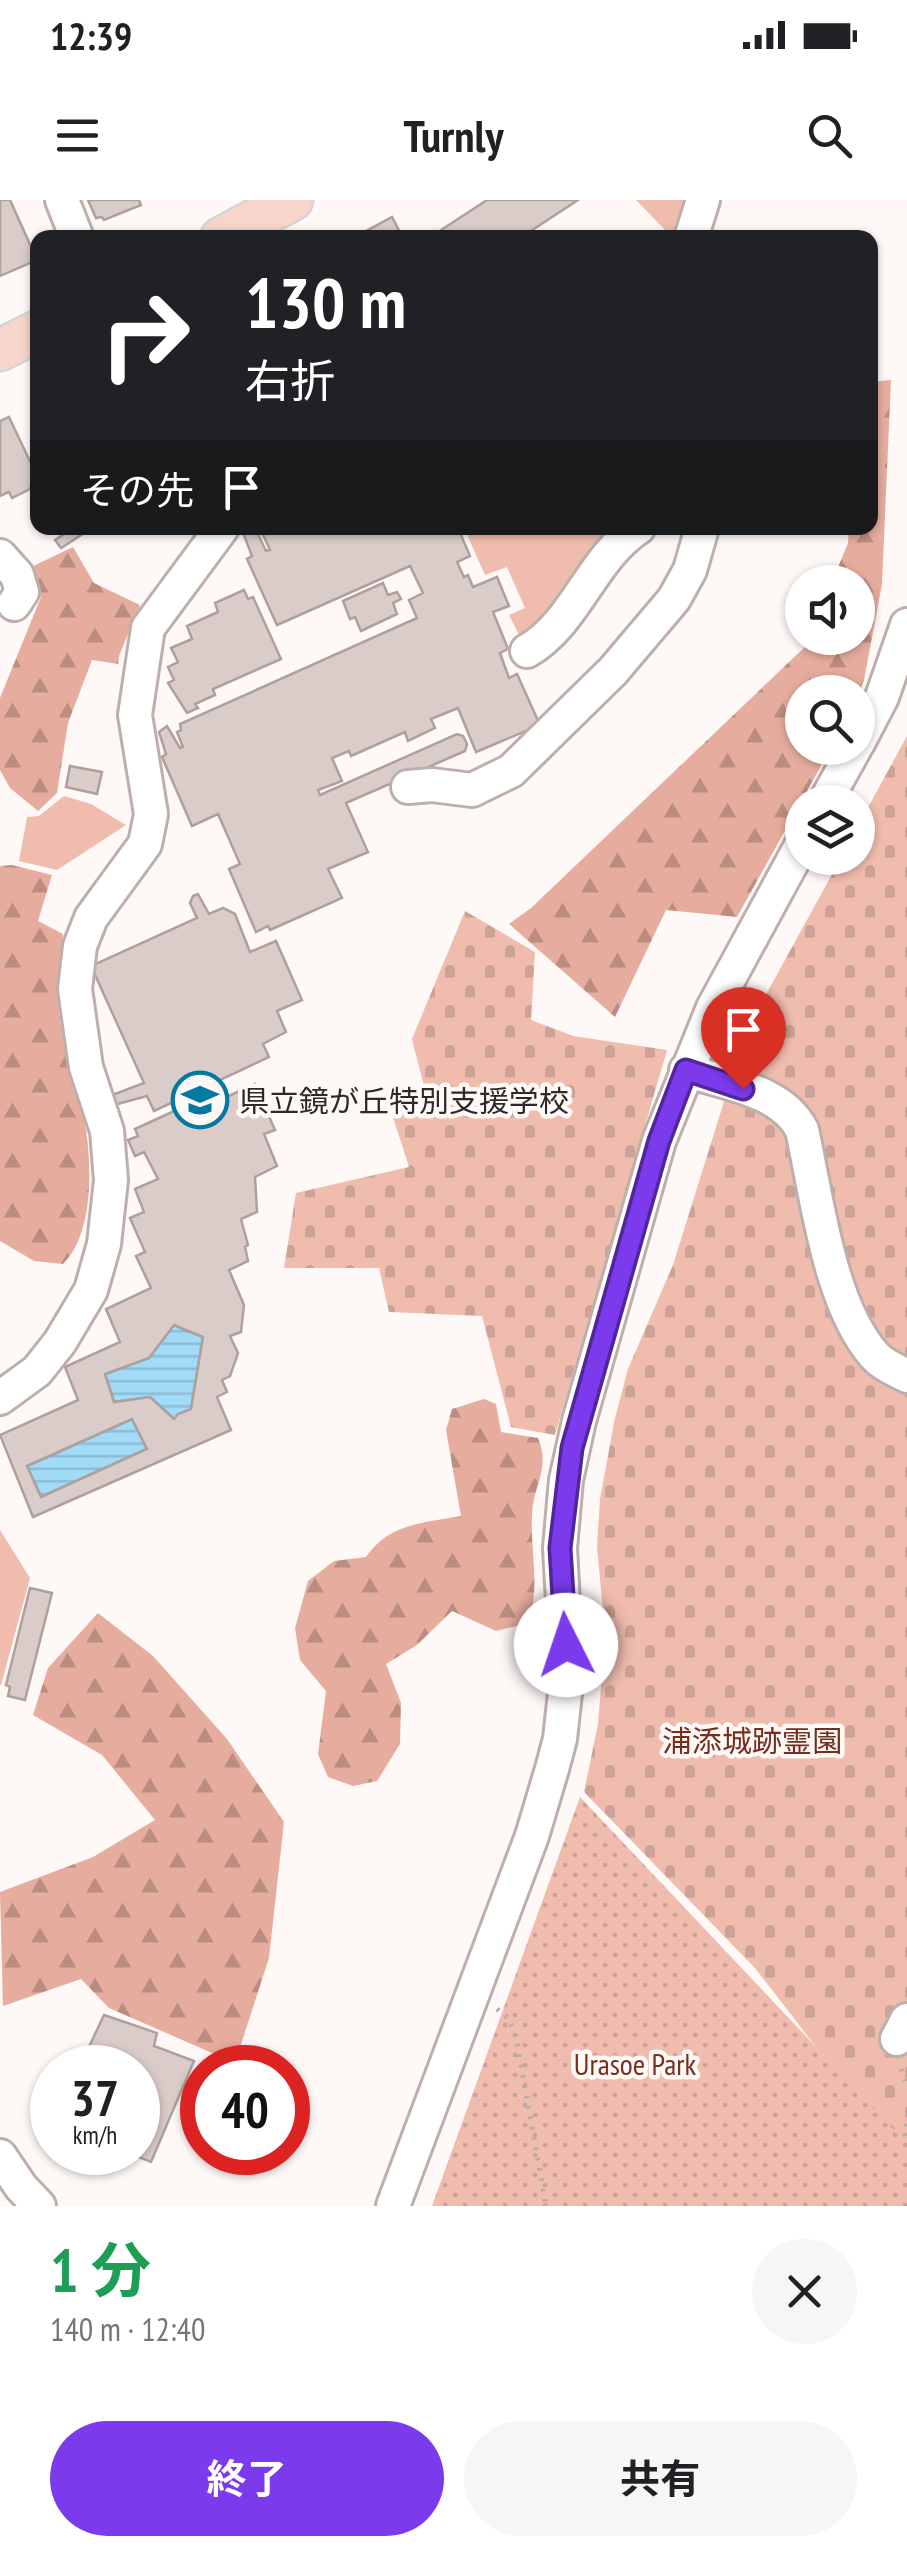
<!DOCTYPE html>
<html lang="ja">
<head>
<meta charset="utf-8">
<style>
  body { margin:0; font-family:"PT Sans Narrow","Noto Sans JP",sans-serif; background:#f6f6f6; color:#202124; height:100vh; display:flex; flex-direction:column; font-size:38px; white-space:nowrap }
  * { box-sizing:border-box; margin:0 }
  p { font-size:32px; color:#757577 }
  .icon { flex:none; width:55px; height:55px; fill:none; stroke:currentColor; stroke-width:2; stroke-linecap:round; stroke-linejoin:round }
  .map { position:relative; height:2006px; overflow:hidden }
  .details { display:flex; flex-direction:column; background:#fff; flex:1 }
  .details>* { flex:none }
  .top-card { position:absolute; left:30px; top:30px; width:848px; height:305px; border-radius:20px; box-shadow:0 2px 8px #0004; background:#202124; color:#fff; overflow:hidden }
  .buttons { position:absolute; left:785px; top:365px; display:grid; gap:20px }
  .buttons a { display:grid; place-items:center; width:90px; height:90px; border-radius:50%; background:#fff; box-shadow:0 2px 8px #0004; font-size:50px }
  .speed { position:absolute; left:30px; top:1845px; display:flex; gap:20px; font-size:50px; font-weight:700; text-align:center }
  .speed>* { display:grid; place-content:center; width:130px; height:130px; border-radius:50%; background:#fff; box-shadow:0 2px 8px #0004; line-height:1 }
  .speed small { font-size:25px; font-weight:400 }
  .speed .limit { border:15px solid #d22; background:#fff; color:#111 }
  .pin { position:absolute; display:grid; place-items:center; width:85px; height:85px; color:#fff; margin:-102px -42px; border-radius:50% 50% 50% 0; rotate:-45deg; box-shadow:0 0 10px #0007 }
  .pin .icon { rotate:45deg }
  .me { position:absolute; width:110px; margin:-55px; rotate:356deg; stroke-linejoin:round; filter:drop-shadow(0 0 8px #0008) }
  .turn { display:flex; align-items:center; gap:35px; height:210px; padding:0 50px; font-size:45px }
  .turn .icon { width:130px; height:130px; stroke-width:2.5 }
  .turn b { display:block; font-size:70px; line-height:85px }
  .then { display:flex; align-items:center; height:95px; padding:0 50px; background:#0003; gap:20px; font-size:38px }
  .round { display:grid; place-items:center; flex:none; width:105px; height:105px; border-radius:52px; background:#f6f6f6 }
  .summary { display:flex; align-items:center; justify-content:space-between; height:170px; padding:0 50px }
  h1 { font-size:60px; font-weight:700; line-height:75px; color:#1e9e55 }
  .primary-button { display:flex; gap:20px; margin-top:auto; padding:20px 50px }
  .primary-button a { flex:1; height:115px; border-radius:60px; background:#7c3aed; color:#fff; font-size:40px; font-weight:700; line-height:115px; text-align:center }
  .primary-button a+a { background:#f6f6f6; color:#202124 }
  .status { display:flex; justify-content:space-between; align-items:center; height:70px; padding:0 50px; background:#fff; direction:ltr }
  .status svg { height:28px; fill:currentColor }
  header { display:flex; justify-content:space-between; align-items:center; height:130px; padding:0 50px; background:#fff; font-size:45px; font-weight:700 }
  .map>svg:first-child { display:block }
</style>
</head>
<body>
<div class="status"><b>12:39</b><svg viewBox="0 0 49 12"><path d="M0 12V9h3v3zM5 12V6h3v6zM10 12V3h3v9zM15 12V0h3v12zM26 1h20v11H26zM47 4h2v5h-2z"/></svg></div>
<header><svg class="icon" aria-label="menu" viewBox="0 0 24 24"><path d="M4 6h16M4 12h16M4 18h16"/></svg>Turnly<svg class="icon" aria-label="search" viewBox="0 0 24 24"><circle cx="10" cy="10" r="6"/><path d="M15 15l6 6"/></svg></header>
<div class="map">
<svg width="907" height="2006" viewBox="0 0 907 2006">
  <defs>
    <pattern id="forest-firs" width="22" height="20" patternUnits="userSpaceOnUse" patternTransform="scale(2.5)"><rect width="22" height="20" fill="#e6ad9e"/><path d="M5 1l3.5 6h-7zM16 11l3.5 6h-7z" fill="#bb8d81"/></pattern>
    <pattern id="cemetery-stones" width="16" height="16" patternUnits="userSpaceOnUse" patternTransform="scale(2.5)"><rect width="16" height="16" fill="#efbcae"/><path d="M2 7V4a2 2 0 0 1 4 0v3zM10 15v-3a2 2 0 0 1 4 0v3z" fill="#cda296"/></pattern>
    <pattern id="park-dots" width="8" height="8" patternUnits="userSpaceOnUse" patternTransform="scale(2.5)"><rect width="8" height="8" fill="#efbcae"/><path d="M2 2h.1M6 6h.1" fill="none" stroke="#cda296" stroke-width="1.8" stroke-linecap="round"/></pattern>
    <pattern id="water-rules" width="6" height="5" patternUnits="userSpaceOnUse" patternTransform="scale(2.5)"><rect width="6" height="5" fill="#a2dbf8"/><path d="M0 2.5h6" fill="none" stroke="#8cbcd5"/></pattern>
  </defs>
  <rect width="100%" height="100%" fill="#fef8f7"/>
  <!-- green -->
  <g fill="#efbcae">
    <path d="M636,0h55l-18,38z"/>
    <path d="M464,328h153l-28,27 -50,74 -19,8 -11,-22 16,-7 -18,-41 -22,8z"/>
    <path d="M64,596l27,8 35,21 -69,45 -38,-9 8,-44 12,-1z"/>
    <path d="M0,1330l30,48 -29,107h-1z"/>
  </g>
  <!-- forest -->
  <g fill="url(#forest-firs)">
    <path d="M891,180l-9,204 -18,96 -6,14 -56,-2v56h29l-94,169 -71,-7 -51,107 -106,-93 22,-16 277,-264 3,-6h47v-56h-26l16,-39 1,-15h21v-146z"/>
    <path d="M73,347l21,36 46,22 -21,51 -1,8 -26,-4 -24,63 -11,70 -19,18 -28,-23 -10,-18v-72l41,-101 -12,-5v-24z"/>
    <path d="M12,665l40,10 -14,46 25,13c-4,29 -7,55 -3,84 4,36 20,70 25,106 7,41 9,110 -22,140l-29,-3 -34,-20v-375z"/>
    <path d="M484,1199l12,5 5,28 37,6c13,30 -5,47 -6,76 -2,40 9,71 -4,109l-32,8 -44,-20 -35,34 -31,19 15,39 -1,41 -23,37 -24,5 -25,-9 -10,-23 8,-63 -26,-31 -5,-32 13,-47 26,-20 32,-4c24,-34 57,-34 95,-41l-15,-86 6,-21z"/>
    <path d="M98,1413l55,43 74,83 57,83 -15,136 -34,105 -126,-55 -28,-29 -78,27 -3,-114 93,-35 62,-37 -53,-65 -69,-40 15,-47z"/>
  </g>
  <!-- cemetery -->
  <g fill="url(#cemetery-stones)">
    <path d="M907,536v1410l-15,-1 -137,-177 -171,-176 14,-68 4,-50 3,-42 -8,-85 3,-48 15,-81 13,-49 45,-104 73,-234 95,-173h17v-32z"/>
    <path d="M465,711l70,41 -4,68 42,16 94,14 -112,385 -44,-8 -29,-111 -93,-4 -10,-44h-95l12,-75 113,-26 -17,-53 36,-12 -16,-63z"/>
  </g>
  <!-- park -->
  <path fill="url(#park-dots)" d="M580,1597l322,341 5,-1v69h-475z"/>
  <!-- water -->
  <g fill="url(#water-rules)" stroke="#7fa5b9" stroke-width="2.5">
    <path d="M174,1125l29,12 -12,72 -17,10 -24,-22 -36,5 -9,-28 44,-16z"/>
    <path d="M132,1219l15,30 -106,48 -14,-31z"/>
  </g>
  <!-- building -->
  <g fill="#daccc8" stroke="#aea09d" stroke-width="2.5" fill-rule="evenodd">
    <path d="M0,0h10l27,60 -37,16z"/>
    <path d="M88,0h51l2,5 -37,15 -2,-3 -6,1z"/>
    <path d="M487,0h91l-58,38h-78l-4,-6z"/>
    <path d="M392,17l11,21h-42l-2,-3z"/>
    <path d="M9,217l26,55 -5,17 -18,9 -3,-6 -9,4v-75z"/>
    <path d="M73,328h19l-31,20 -6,-8z"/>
    <path d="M244,328h11l11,23 4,-1 -10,-22h198l12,28 -13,6 7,15 4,-2 5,12 24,-10 12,29 -16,6 15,37 -8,4 9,25 8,-4 23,51 -64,27 -18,-44 -27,11 4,9 -27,13 -3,-9 -54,24 -2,-5 -17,7 10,23 -24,9 2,5 137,-61 6,2 4,8 -2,7 -119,52 22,49 -40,17 14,29 -72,32 -2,-4 -12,6 -27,-63 11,-5 -22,-50 -26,12 -30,-69 4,-3 -7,-22 8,-6 13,22 3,-1 -6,-15 4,-2 -1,-6 237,-106 -8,-18 14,-7 -13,-27 -133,59 -30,-66 5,-3 -10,-26z"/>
    <path d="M383,383l5,12 9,-3 4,7 -8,4 4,11 -36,17 -6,-14 -5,2 -7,-18z"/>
    <path d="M244,390l4,9 5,-2 28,62 -68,30 2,6 -20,9 3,4 -11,5 -19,-30 6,-3 -6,-13 10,-5 -7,-14 21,-9 -5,-13 31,-14 -3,-9z"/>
    <path d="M70,566l32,6 -5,22 -31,-7z"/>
    <path d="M198,694l11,20 14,-6 12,6 15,38 26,-11 26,59 -25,11 9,21 -23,12 6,13 -115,54 -7,-15 -33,9 -2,-10 32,-12 -53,-117 106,-48 -7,-15 3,-7z"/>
    <path d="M255,884l20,46 -11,4 13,32 -22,11 2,35 -16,7 7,26 -3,2 3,14 -19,9 15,35 -3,27 -11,4 8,17 -8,23 -8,4 5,12 -10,5 14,33 -198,87 -33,-82 78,-35 -13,-33 55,-25 -14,-33 45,-21 -15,-32 9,-4 -15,-34 14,-6 -9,-23 23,-10 -14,-27 -9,4 -7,-16 10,-4 -3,-7 48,-22 4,8zM174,1125l29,12 -12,72 -13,5 -4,5 -24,-22 -36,5 -9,-28 44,-16zM132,1219l15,30 -106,48 -14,-31z"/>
    <path d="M30,1388l22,5 -27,107 -17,-4 2,-9 -4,-2z"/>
    <path d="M104,1815l53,18 -3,13 40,15 -43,101 -25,-10h12v-84h-59z"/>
    <path d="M288,1908l15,4 -11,36 -4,-1z"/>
  </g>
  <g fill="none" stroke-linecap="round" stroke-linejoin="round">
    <!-- minor casing -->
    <g stroke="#bdafac" stroke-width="38">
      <g id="minor">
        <path d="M62,0l15,38"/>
        <path d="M691,38l12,-38"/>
        <path d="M0,356l17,19 5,17 -8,12"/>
        <path d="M527,451c48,-27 64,-92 111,-123"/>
        <path d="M858,543l24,-46 25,-72"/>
        <path d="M408,587l24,-2 40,5 39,-19 102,-100 61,-72 16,-29 12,-42"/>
        <path d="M825,602l30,-54"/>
        <path d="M686,870c40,14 96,20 116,60 15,67 27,175 73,226 8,9 21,14 32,20"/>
        <path d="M0,1198l37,-27 23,-29 31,-52 13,-46 7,-64 -4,-49 -21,-64 -11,-78 5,-43 11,-28 54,-74 6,-30 -16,-99 13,-87 74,-100"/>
        <path d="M897,1839l10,-19"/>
        <path d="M0,1956l21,31 18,19"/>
        <path d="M393,2006l139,-370 20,-67 8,-30 7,-64 -7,-127 6,-68 13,-59 80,-280 54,-133 89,-164"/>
      </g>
    </g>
    <!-- major casing -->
    <g stroke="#d5d4d4" stroke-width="45">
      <g id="major">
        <path d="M221,38l71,-38"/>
        <path d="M0,150l38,-19"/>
      </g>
    </g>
    <!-- path -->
    <g stroke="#b2acab" stroke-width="5" stroke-dasharray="2.5 8" stroke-linecap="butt">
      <path d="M497,1809l11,9 8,19 30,169"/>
      <path d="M901,1869l6,15"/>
      <path d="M907,1924l-3,9 3,6"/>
    </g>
    <!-- minor -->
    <use href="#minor" stroke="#fff" stroke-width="32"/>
    <!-- major -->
    <use href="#major" stroke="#f8d5cb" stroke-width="40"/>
  </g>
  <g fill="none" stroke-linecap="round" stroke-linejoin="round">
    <!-- route casing -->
    <g stroke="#51269a" stroke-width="25">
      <path id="route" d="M566,1445l-6,-97 12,-100 87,-307 27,-71 57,19"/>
    </g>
    <!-- route -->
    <use href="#route" stroke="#7c3aed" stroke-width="18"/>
  </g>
  <!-- icons -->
  <defs>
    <g id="school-ring" transform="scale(2.875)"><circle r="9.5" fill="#fef8f7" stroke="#0378a1" stroke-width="1.5"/><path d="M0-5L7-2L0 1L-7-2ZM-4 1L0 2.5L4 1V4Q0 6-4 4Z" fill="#0378a1"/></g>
  </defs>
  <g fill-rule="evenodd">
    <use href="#school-ring" x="200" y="900"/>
  </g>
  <g text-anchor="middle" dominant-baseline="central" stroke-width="9" stroke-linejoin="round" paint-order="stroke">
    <!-- poi labels -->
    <g font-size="30" fill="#2e2827" stroke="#fef8f7" text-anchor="start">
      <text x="239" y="900">県立鏡が丘特別支援学校</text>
    </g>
    <!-- park labels -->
    <g font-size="30" fill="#742f1d" stroke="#fef8f7">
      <text x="752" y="1540">浦添城跡霊園</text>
      <text x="635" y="1863">Urasoe Park</text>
    </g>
  </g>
</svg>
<div class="buttons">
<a><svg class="icon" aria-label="sound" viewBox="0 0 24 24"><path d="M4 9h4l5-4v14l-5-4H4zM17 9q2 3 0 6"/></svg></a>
<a><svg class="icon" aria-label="search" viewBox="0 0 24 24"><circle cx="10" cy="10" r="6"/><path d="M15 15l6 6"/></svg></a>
<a><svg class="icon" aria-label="layers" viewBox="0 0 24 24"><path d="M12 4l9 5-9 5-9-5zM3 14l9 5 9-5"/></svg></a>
</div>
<div class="speed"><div>37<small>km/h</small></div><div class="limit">40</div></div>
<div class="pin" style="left:743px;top:889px;background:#d93025"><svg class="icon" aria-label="arrive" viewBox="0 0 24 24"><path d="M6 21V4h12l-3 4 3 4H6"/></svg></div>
<svg class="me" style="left:566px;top:1445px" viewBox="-20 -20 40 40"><circle r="19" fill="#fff"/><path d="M0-13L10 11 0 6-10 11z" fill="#7c3aed"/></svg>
<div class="top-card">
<div class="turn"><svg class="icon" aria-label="right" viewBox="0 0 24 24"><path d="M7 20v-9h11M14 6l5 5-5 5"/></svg><div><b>130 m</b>右折</div></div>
<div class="then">その先<svg class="icon" aria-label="arrive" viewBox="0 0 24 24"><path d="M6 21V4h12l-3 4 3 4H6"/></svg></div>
</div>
</div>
<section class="details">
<div class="summary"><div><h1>1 分</h1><p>140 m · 12:40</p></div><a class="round"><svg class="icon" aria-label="close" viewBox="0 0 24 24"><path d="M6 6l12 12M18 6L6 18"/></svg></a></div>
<div class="primary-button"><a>終了</a><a>共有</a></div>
</section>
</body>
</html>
